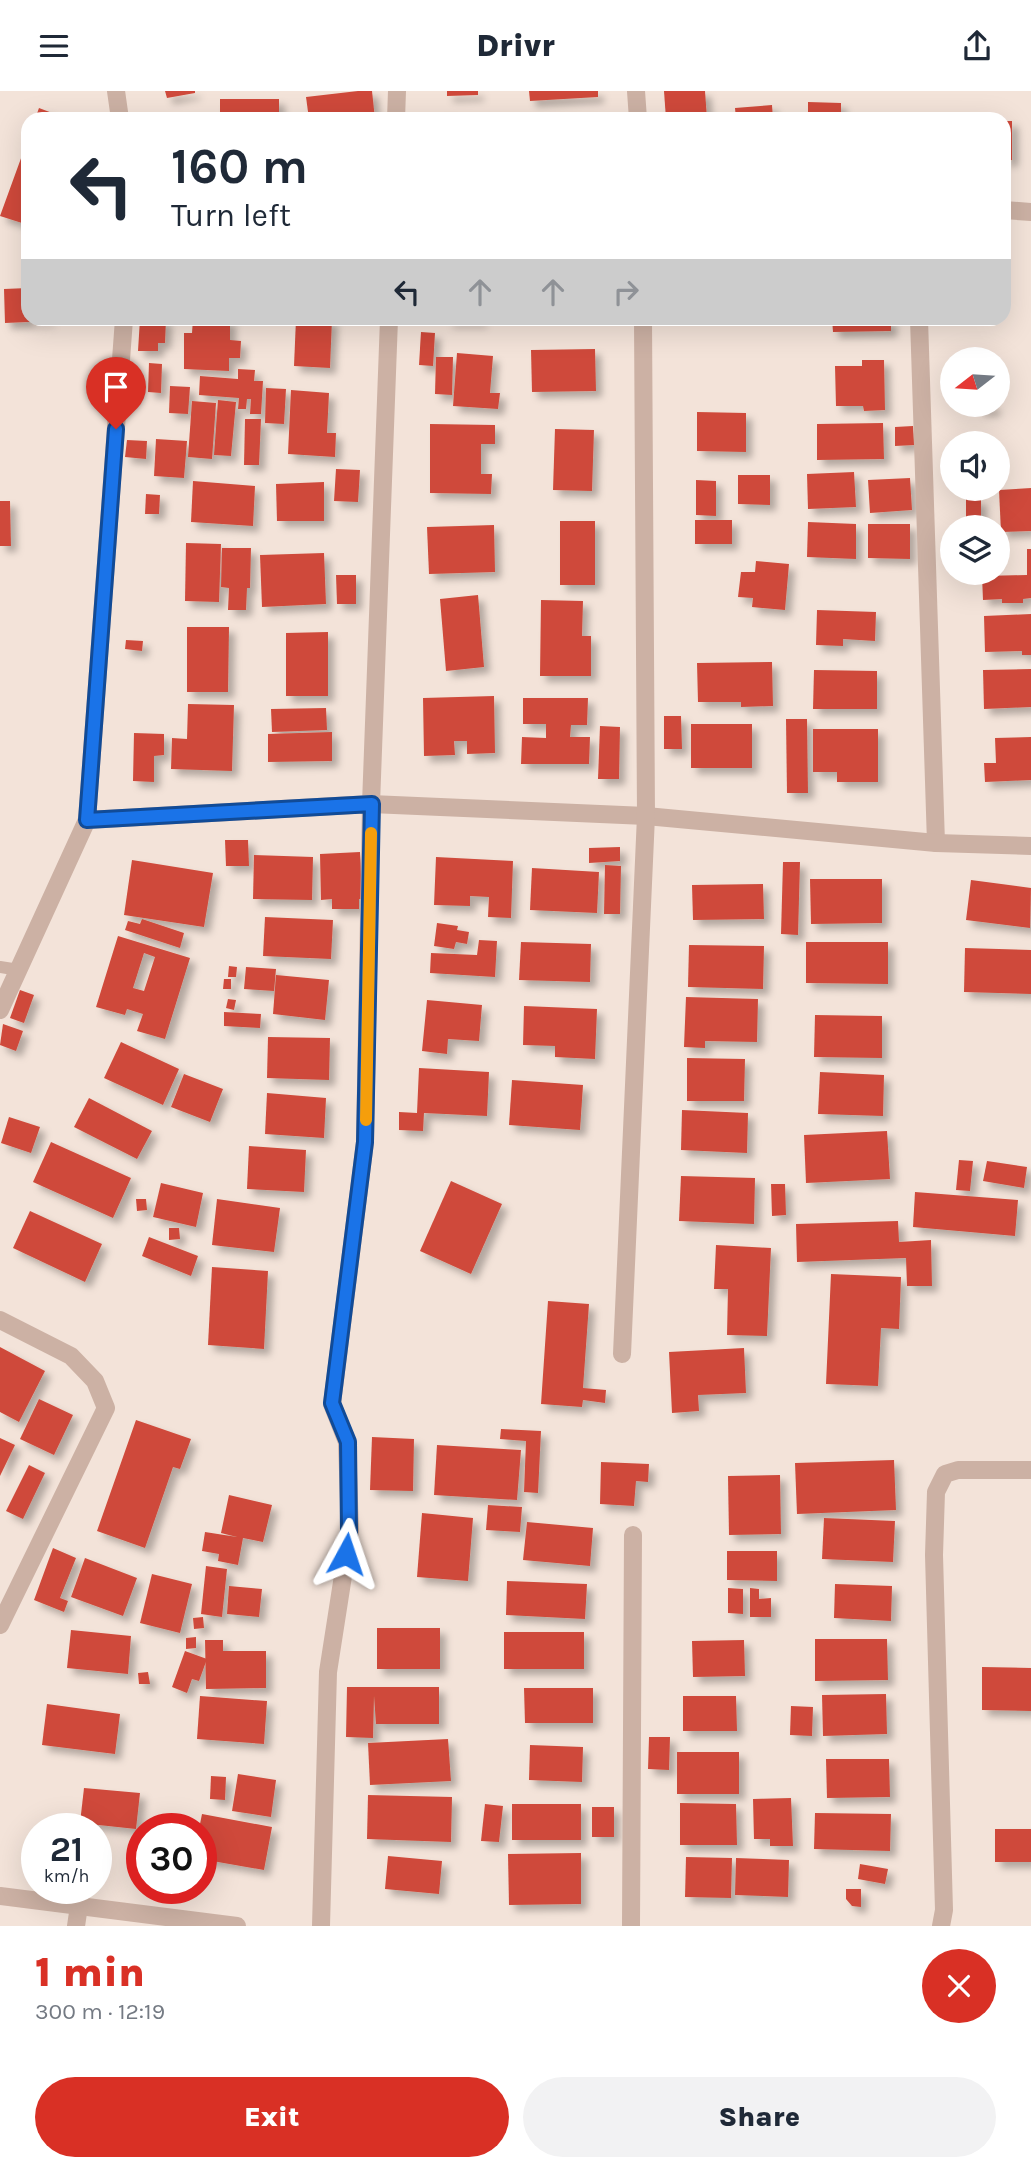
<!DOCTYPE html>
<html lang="en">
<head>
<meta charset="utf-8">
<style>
  body { margin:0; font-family:Karla,sans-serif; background:#f2f2f3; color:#1f2937; height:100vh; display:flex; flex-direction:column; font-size:26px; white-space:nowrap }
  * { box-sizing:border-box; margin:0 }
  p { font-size:23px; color:#747a83 }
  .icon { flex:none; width:38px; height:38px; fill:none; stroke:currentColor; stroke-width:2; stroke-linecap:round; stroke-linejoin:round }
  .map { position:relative; height:1835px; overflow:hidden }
  .details { display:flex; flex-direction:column; background:#fff; flex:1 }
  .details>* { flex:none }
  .banner { position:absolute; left:21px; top:21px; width:990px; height:214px; border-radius:21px; box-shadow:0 7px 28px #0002; background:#fff; color:#1f2937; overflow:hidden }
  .needle { width:46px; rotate:253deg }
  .fabs { position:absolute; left:940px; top:256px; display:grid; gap:14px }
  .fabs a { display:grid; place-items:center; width:70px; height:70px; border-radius:50%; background:#fff; box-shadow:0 7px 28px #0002; font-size:35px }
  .speed { position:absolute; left:21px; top:1722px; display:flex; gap:14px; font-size:35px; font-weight:700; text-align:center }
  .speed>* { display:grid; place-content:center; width:91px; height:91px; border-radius:50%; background:#fff; box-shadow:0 7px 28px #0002; line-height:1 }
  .speed small { font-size:18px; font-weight:400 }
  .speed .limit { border:10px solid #d22; background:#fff; color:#111 }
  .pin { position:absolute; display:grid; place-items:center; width:60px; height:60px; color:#fff; margin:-72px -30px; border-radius:50% 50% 50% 0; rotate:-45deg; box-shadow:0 0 7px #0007 }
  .pin .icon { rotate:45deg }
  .me { position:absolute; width:77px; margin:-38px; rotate:5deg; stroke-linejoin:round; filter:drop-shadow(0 0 5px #0008) }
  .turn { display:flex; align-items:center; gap:24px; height:147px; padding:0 35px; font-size:32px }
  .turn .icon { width:91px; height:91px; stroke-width:2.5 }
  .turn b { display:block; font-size:49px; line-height:60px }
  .lanes { display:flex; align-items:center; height:66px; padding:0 35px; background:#0003; justify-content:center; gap:35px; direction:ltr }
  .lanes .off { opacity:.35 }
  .round { display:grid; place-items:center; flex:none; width:74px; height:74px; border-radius:37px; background:#f2f2f3 }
  .summary { display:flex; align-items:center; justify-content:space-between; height:119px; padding:0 35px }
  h1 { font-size:42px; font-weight:800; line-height:52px; color:#d93025 }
  .action { display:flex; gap:14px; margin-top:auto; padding:14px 35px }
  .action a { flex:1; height:80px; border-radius:42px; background:#d93025; color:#fff; font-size:28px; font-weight:800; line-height:80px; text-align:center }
  .action a+a { background:#f2f2f3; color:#1f2937 }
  header { display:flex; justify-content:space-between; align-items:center; height:91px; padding:0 35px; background:#fff; font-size:32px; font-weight:800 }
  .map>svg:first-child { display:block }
</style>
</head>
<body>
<header><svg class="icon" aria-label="menu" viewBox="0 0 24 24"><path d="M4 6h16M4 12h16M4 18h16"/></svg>Drivr<svg class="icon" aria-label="share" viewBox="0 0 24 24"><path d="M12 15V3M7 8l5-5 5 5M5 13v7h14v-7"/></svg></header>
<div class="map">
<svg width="1031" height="1835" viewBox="0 0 1031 1835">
  <defs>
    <filter id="shadow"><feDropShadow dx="6" dy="6" stdDeviation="3.5" flood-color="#0004"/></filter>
  </defs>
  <rect width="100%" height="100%" fill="#f3e3d9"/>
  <!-- building -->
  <g fill="#cf4a3a" fill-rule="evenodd" filter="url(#shadow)">
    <path d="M165,0h30v2l-28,5z"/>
    <path d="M358,0h14l3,28h-66l-3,-22z"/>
    <path d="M447,0h31v4l-31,1z"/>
    <path d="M529,0h69v6l-68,4z"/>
    <path d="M664,0h41l2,28h-41z"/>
    <rect x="220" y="8" width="59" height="20"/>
    <path d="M808,11l33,1v16h-33z"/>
    <path d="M772,14l1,14h-37l-1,-11z"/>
    <path d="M39,17l29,11h-33z"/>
    <path d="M437,22l69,3v3h-69z"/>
    <path d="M1004,30h8v39l-8,1z"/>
    <path d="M28,48v52l-2,6 2,1v7l-6,18 -22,-7z"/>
    <path d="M28,197v31h21v2l-44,2 -1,-34z"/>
    <path d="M140,228h26l-1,24h-7v8h-20z"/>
    <path d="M193,228h37v21l11,1 -1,17h-11v13l-45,-2v-36h8z"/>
    <path d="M296,228h36l-2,49 -36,-2z"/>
    <rect x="447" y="228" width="34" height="3"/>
    <path d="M832,228h59v12l-58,1z"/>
    <path d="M421,241l14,1 -2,33 -14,-1z"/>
    <path d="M595,258l1,42 -64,1 -1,-42z"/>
    <path d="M457,262l36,3 -3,37h10l-2,16 -45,-3z"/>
    <path d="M436,266h17l-1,38 -17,-1z"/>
    <path d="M862,269h22l1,50 -21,1 -1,-5h-27l-1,-40h27z"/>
    <path d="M149,272l13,1 -1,29 -13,-1z"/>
    <path d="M238,278l17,1 -1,11h9l-2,33h-11l1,-15h-4l-1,10h-8l1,-11 -40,-3 1,-19 38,3z"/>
    <path d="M170,295l20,1 -2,27 -19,-1z"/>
    <path d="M266,297l20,1 -2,35 -19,-1z"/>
    <path d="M291,299l38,3 -2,40h9l-1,24 -47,-3z"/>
    <path d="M218,309l18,2 -5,54 -17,-1z"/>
    <path d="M192,310l24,2 -4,56 -24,-2z"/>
    <rect x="978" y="313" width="16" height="6"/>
    <path d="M697,321l49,1v39l-49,-1z"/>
    <path d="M245,328h16l-2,46h-15z"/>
    <path d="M883,332l1,36 -67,1v-36z"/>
    <path d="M430,333l65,1v19h-14v30h11l-1,20 -61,-1z"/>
    <path d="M913,335l1,19 -19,1v-19z"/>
    <path d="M555,338l39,1 -2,61 -39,-1z"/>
    <path d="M156,348l31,2 -3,37 -30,-2z"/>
    <path d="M127,349l20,1 -1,18 -21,-2z"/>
    <path d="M336,378l24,1 -2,32 -24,-1z"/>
    <path d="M854,381l2,35 -48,2 -1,-35z"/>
    <path d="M738,384h32v30l-32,-1z"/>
    <path d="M910,387l2,32 -42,3 -2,-33z"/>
    <path d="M696,389l20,1v35l-20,-1z"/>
    <path d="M193,390l62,5 -2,40 -62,-4z"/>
    <path d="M324,391v39h-47l-1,-37z"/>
    <path d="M1031,397v43l-30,1 -2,-42z"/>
    <path d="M146,403l14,1 -1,19h-14z"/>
    <rect x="966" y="408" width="15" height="28"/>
    <path d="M0,410h10l1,45h-11z"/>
    <rect x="695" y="429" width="37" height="24"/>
    <rect x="560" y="430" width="35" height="64"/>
    <path d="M808,431l48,2v35l-49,-2z"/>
    <path d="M868,433h42v35l-42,-1z"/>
    <path d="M494,434l1,47 -66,2 -2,-47z"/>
    <path d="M186,452l35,1 -2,58 -34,-1z"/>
    <path d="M222,457h29l-1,40h-3l-1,22h-18l1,-22 -8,-1z"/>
    <path d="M1027,458h4v49l-8,1v4h-21v-4l-19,1 -1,-24 45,-1z"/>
    <path d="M324,462l2,51 -64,3 -2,-52z"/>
    <path d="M756,470l33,3 -4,46 -33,-3 1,-9 -15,-1 3,-25h14z"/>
    <path d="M336,484h20v29h-19z"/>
    <path d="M478,504l6,72 -38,4 -6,-72z"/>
    <path d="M541,509l42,1 -1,35h9v40h-51z"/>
    <path d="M817,519l59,2 -1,29 -32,-2v7l-27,-1z"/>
    <path d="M1031,523v41h-9v-4l-37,1 -1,-36z"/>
    <path d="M187,536h42l-1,65h-41z"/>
    <path d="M328,541v64h-42v-63z"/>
    <path d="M126,549l17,1 -1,10 -17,-2z"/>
    <path d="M772,571l1,44 -32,1v-5h-43l-1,-39z"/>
    <path d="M1031,578v38l-47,2 -1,-39z"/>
    <path d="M814,579l63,1v38h-64z"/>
    <path d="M494,605l1,57 -28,1v-13h-13l1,14 -31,1 -1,-58z"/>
    <path d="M523,607h65l-1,27h-16l-1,12h20l-1,27h-68l1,-27 24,1v-14h-23z"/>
    <path d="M188,613l46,1 -2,66 -61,-2 1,-31 15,1z"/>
    <path d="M326,617l1,22 -55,2 -1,-23z"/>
    <path d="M664,625h17l1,33h-18z"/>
    <path d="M786,628h21l1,74h-21z"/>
    <rect x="691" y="633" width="61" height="44"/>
    <path d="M600,635l20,1 -1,52h-21z"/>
    <path d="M813,638h65v53h-41v-10h-24z"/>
    <path d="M332,641v29l-64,1v-28z"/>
    <path d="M134,642l30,1v21l-10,1v26l-21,-1z"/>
    <path d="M1031,646v43l-46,2 -1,-19h12l-1,-25z"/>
    <path d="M225,749h23l1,26h-23z"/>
    <path d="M620,756v14l-31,2v-15z"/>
    <path d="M360,761l2,47h-3v10h-27v-10l-11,1 -1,-46z"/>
    <path d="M254,764l59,2 -1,43 -59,-1z"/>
    <path d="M436,766l77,4 -2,57 -23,-1 1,-20 -19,-1v10l-36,-1z"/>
    <path d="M132,769l81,13 -9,54 -80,-12z"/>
    <path d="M783,771h17l-2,73 -17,-1z"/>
    <path d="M605,774l16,1 -1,48h-16z"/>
    <path d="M532,777l67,4 -2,41 -67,-3z"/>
    <path d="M810,788h72v44l-71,1z"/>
    <path d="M971,789l60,8 -1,40 -64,-8z"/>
    <path d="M763,793l1,35 -71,1 -1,-35z"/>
    <path d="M265,826l68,3 -2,39 -68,-3z"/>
    <path d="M142,828l42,14 -4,15 -55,-18 3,-9 12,3z"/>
    <path d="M437,832l21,3 -1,4 12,2 -2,12 -11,-2 -2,7 -20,-3z"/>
    <path d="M118,845l72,22 -25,81 -28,-8 6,-17 -16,-5 -2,6 -29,-8zM144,862l11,4 -11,34 -11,-3z"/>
    <path d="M479,849l18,1 -2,36 -65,-4 1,-20 46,2z"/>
    <path d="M521,851l70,2 -1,38 -71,-2z"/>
    <path d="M806,851h82v42l-82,-1z"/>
    <path d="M689,854l75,1 -1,43 -75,-2z"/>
    <path d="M965,857l66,2v44l-67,-2z"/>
    <path d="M229,875l8,1 -1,10h-8z"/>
    <path d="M246,876l30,2 -2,22 -30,-2z"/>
    <path d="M276,884l53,5 -4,40 -52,-6z"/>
    <path d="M224,888h7v10h-8z"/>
    <path d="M20,899l14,5 -10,28 -14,-5z"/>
    <path d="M686,906l72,2 -1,43 -52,-1v7l-21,-1z"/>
    <path d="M228,908l8,1 -2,10 -8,-2z"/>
    <path d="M427,909l55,5 -3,36 -31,-2 -1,15 -25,-3z"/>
    <path d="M524,915l73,3 -2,50 -40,-2v-11l-32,-1z"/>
    <path d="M224,921l37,2 -1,14 -36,-2z"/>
    <path d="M815,924l67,1v42l-68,-1z"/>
    <path d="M3,933l20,7 -7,20 -16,-6z"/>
    <path d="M268,946l62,1 -1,42 -62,-2z"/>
    <path d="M121,951l58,27 -16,36 -59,-27z"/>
    <path d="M687,967l58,1 -1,42h-57z"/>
    <path d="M419,977l70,4 -2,44 -63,-3 -1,18 -24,-1v-18l18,1z"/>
    <path d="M820,981l64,3 -1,41 -65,-2z"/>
    <path d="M184,983l39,15 -13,33 -39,-15z"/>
    <path d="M512,989l71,5 -3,45 -71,-5z"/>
    <path d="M267,1002l59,5 -2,40 -59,-4z"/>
    <path d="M89,1007l63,33 -15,28 -63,-32z"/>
    <path d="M682,1019l66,3 -1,40 -66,-3z"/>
    <path d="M9,1026l31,10 -9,26 -30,-10z"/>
    <path d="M887,1040l3,48 -84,4 -2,-48z"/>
    <path d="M51,1051l80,36 -18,40 -80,-36z"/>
    <path d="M249,1055l57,4 -2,42 -57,-3z"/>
    <path d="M959,1069l14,1 -3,30 -14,-1z"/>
    <path d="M987,1070l40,6 -3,21 -41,-7z"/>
    <path d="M681,1085l74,2 -1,46 -75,-3z"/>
    <path d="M451,1090l51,23 -31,70 -51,-23z"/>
    <path d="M161,1092l42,10 -7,34 -43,-10z"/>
    <path d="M771,1093h14l1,31 -14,1z"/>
    <path d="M915,1101l103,8 -3,36 -102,-9z"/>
    <path d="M136,1108h10l1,11 -10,1z"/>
    <path d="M217,1108l63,9 -6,44 -62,-7z"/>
    <path d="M30,1120l72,33 -17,38 -72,-34z"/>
    <path d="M898,1130l1,21 32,-2 1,46h-25l-1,-28 -109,4 -1,-38z"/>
    <path d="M169,1137h10l1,11 -11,1z"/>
    <path d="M149,1146l49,19 -7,20 -49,-20z"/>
    <path d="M716,1154l55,3 -4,88 -40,-1 1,-46h-14z"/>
    <path d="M212,1176l56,4 -4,78 -56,-4z"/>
    <path d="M831,1183l70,3 -2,52 -18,-1 -3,58 -52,-2z"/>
    <path d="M548,1210l41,3 -6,84 23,2 -1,13 -22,-3 -1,7 -41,-3z"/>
    <path d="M0,1256l45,24 -26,51 -19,-10z"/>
    <path d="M744,1257l2,45 -48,2 1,16 -27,2 -3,-61z"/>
    <path d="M39,1308l34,16 -19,40 -34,-16z"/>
    <path d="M136,1329l55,19 -11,30 -7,-2 -28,81 -48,-17z"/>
    <path d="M501,1338l40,2 -3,62 -14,-1 2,-51 -26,-2z"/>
    <path d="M372,1346l42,2 -1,52 -43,-1z"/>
    <path d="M0,1347l15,7 -15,31z"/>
    <path d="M437,1354l84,5 -4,50 -83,-5z"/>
    <path d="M894,1369l2,50 -99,4 -2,-51z"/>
    <path d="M601,1371l48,2 -1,18 -12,-1 -2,25 -34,-2z"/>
    <path d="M29,1374l16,8 -22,46 -17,-8z"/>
    <path d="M780,1384l1,59 -52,1 -1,-59z"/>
    <path d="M229,1404l43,10 -9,37 -20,-4 -5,27 -20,-4 1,-7 -17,-3 3,-19 32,5 -16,-4z"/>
    <path d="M488,1414l34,2 -2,25 -34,-2z"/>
    <path d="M422,1422l51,5 -5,63 -51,-4z"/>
    <path d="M824,1427l71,3 -2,41 -71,-3z"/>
    <path d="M527,1431l66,6 -3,38 -67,-6z"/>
    <path d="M53,1457l23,10 -16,40 8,3 -4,11 -30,-12z"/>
    <path d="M727,1460h50v30l-50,-1z"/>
    <path d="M85,1467l52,20 -14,38 -52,-19z"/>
    <path d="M206,1475l21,3 -5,48 -21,-3z"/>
    <path d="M152,1483l40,10 -12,49 -40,-10z"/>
    <path d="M507,1490l80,3 -2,35 -79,-4z"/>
    <path d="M835,1493l57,2 -1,35 -57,-3z"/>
    <path d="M229,1495l33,3 -3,28 -32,-3z"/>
    <path d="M728,1497l15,1v25l-15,-1z"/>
    <path d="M750,1497l9,1v10l12,-1v19h-21z"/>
    <path d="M203,1526l1,11 -10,1 -1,-11z"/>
    <rect x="377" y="1537" width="63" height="41"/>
    <path d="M71,1539l60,6 -3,38 -61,-6z"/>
    <rect x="504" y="1541" width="80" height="37"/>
    <path d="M196,1546v11l-10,1v-11z"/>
    <path d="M815,1548h72l1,41 -73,1z"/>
    <path d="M205,1549h18v11h43v37l-60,1z"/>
    <path d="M744,1549l1,36 -52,1 -1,-36z"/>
    <path d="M185,1560l22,8 -8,22 -7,-2 -5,14 -15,-6z"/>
    <path d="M982,1576l49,1v43l-49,-1z"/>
    <path d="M148,1581l2,12h-11l-1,-11z"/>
    <path d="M347,1596h92v37h-63l-2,-28 -1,42 -27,-1z"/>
    <path d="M524,1597h69v35h-68z"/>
    <path d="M886,1603l1,40 -64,2 -1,-41z"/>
    <path d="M200,1605l67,5 -3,43 -67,-5z"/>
    <path d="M683,1605h53l1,35h-54z"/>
    <path d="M47,1613l73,10 -5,40 -73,-9z"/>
    <path d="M791,1615l22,1 -1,29 -22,-1z"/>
    <path d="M649,1646h21l-1,33 -21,-1z"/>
    <path d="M448,1648l3,42 -81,4 -2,-42z"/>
    <path d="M530,1654l53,2 -1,35 -53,-2z"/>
    <rect x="677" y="1661" width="62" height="42"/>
    <path d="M826,1668h63l1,38 -63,1z"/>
    <path d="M238,1683l38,6 -5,37 -39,-6z"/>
    <path d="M211,1685l15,1 -1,23 -15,-1z"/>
    <path d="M84,1697l56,5 -4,36 -56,-6z"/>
    <path d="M368,1704l84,2 -1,45 -84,-3z"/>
    <path d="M791,1707l2,48h-23v-7h-16l-1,-40z"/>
    <path d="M680,1712l56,1 1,41h-57z"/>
    <path d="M485,1713l18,2 -4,36 -18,-1z"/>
    <rect x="512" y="1713" width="69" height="36"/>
    <rect x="592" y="1716" width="22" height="30"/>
    <path d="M815,1722l76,1 -1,37 -76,-2z"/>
    <path d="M202,1723l70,13 -8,43 -63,-11v-30h-2z"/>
    <rect x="995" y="1738" width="36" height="33"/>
    <path d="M581,1762v51l-72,1 -1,-51z"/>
    <path d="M388,1765l54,5 -3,33 -54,-5z"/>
    <path d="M686,1766l46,1 -1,40 -46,-1z"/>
    <path d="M736,1767l53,2 -1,37 -53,-2z"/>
    <path d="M860,1773l28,5 -3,15 -27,-5z"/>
    <path d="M846,1798h15v18l-9,-1 -6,-7z"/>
  </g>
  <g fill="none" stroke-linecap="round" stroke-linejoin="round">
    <!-- lane -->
    <path stroke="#ccb1a4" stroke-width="12" d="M0,876l19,3"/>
    <!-- street -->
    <g stroke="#ccb1a4" stroke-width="18">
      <path d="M116,0l4,28"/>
      <path d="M636,0l2,28"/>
      <path d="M396,28l1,-28"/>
      <path d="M1004,119l27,2"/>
      <path d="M919,228l17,524"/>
      <path d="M87,729l284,-16 275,12 290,27 95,3"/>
      <path d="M0,919l87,-190 37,-501"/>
      <path d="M0,1229l71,36 24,25 11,27 -106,217"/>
      <path d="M622,1263l24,-538 -3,-497"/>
      <path d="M0,1805l237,30"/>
      <path d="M76,1835l3,-20"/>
      <path d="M321,1835l7,-254 22,-141 -3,-89 -15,-38 33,-262 6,-338 18,-485"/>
      <path d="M631,1835l2,-391"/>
      <path d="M941,1835l3,-16 -10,-355 2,-63 9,-18 13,-4h73"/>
    </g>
  </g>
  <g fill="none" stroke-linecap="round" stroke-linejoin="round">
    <!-- route casing -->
    <g stroke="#114b97" stroke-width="18">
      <path id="route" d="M116,338l-29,391 285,-16 -7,338 -33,261 16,39 1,89 -3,23"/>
    </g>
    <!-- route -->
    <use href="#route" stroke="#1a73e8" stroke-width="12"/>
    <!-- slow -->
    <path stroke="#f59e0b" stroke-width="12" d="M366,1029l5,-287"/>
  </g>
</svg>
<div class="fabs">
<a><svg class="needle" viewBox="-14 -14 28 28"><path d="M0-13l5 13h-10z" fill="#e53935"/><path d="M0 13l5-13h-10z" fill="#747a83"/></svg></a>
<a><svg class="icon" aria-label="sound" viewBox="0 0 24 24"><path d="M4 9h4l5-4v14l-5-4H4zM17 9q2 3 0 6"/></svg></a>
<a><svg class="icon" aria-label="layers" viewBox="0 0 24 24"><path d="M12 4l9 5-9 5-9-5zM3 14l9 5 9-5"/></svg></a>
</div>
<div class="speed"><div>21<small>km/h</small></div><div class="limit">30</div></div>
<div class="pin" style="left:116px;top:338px;background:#d93025"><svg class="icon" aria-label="arrive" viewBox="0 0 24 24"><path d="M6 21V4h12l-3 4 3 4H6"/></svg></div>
<svg class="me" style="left:346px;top:1463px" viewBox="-20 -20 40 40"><path d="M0-17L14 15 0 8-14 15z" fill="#1a73e8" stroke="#fff" stroke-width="4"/></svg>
<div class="banner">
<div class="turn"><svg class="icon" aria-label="left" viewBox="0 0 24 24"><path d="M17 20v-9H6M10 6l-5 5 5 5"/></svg><div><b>160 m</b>Turn left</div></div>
<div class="lanes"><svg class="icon" aria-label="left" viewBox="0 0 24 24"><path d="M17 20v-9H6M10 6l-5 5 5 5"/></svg><svg class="icon off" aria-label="ahead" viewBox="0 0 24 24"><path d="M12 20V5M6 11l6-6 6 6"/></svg><svg class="icon off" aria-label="ahead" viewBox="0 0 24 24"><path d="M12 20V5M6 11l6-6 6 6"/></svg><svg class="icon off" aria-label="right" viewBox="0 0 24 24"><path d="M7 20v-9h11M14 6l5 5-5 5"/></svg></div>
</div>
</div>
<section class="details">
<div class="summary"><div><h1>1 min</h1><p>300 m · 12:19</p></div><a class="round" style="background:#d93025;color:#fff"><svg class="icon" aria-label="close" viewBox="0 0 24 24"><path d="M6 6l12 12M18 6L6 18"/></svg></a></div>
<div class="action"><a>Exit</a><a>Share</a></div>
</section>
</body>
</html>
